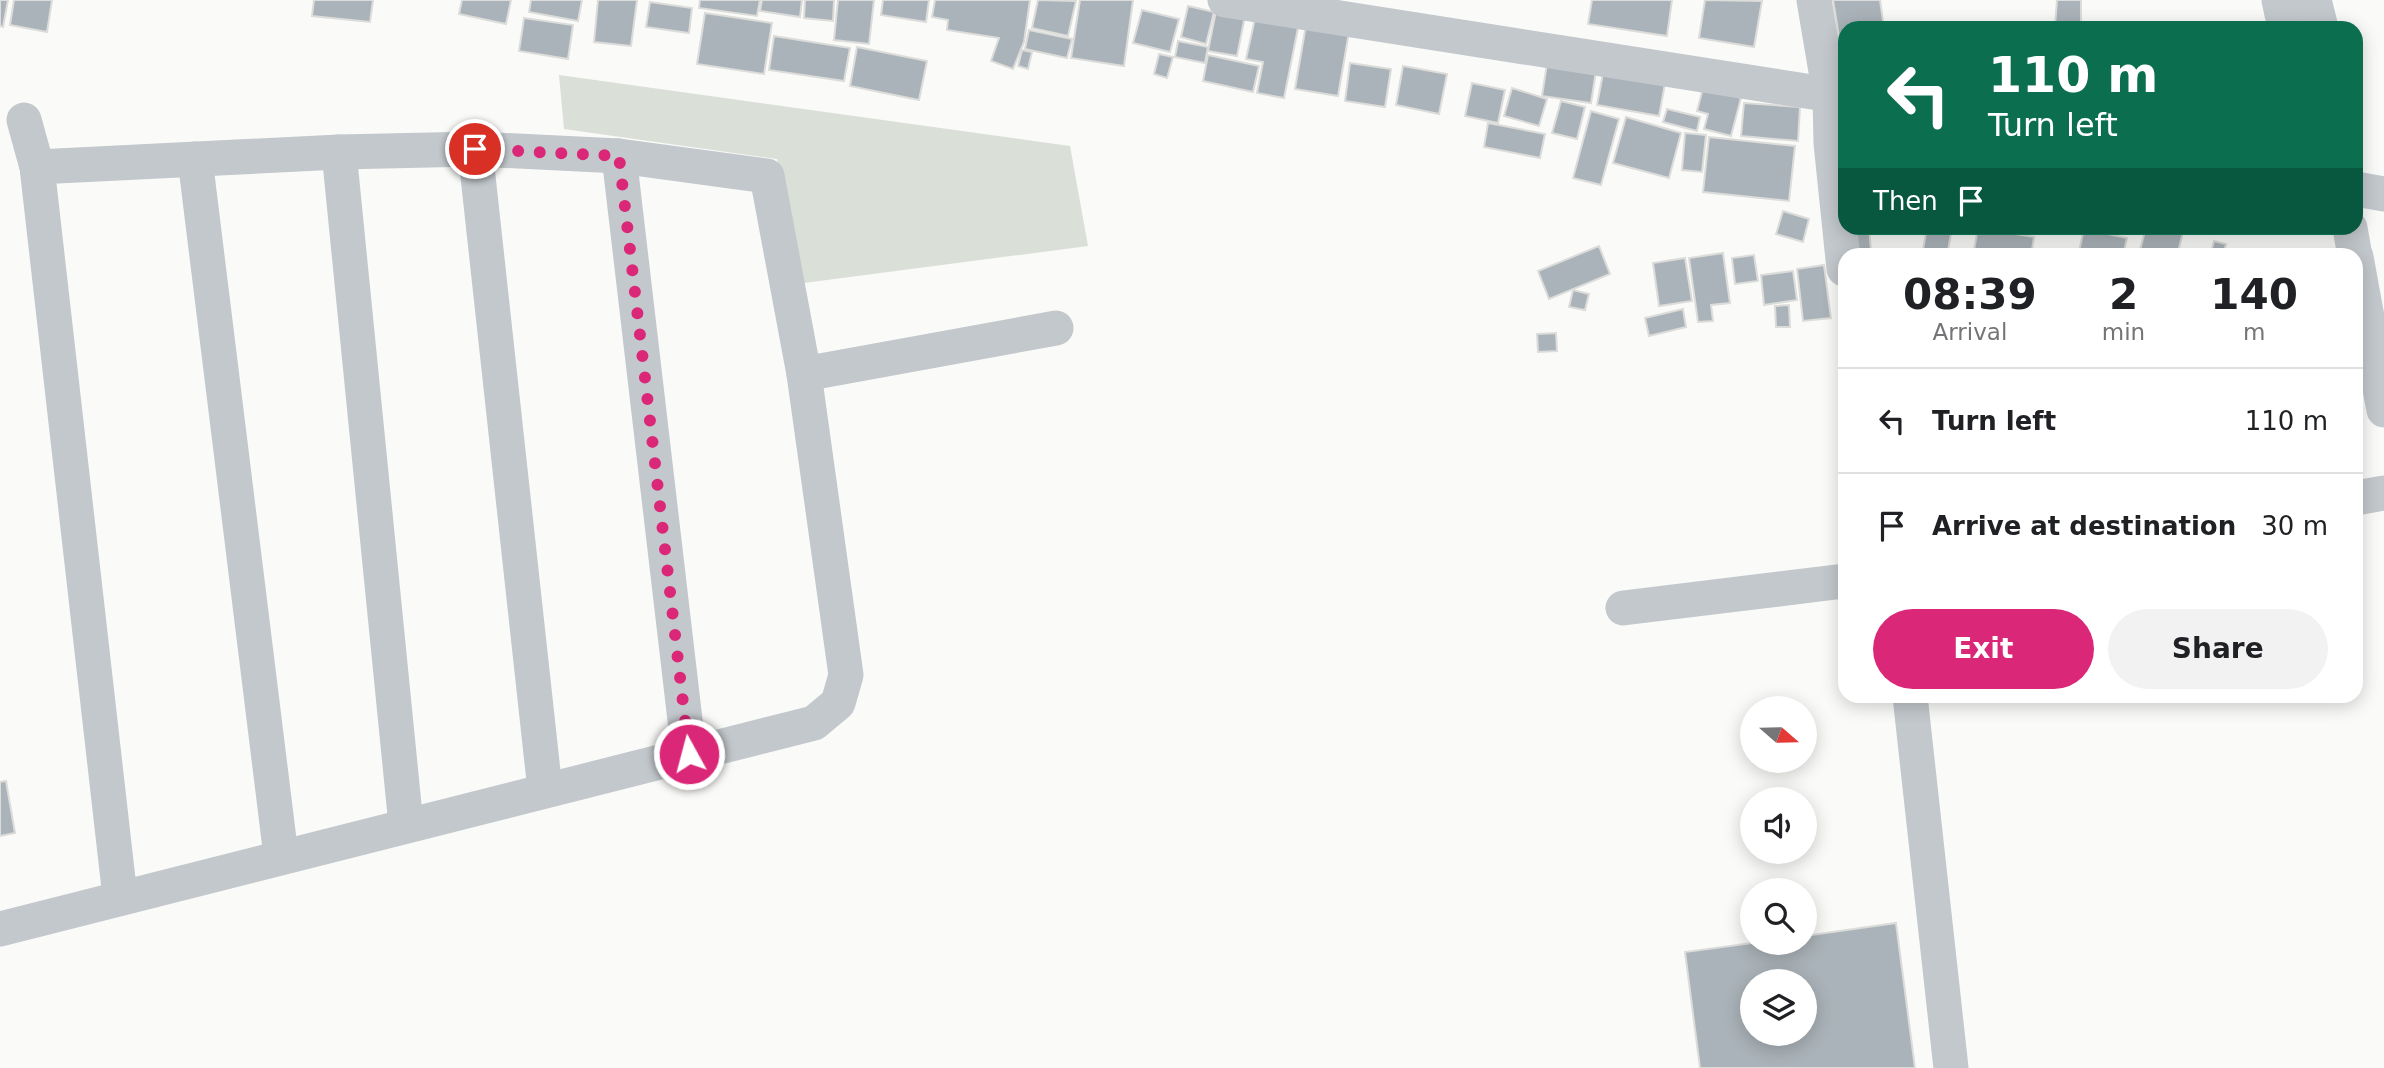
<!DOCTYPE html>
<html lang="en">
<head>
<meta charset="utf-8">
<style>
  body { margin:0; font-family:"DejaVu Sans",sans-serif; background:#f2f2f2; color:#202124; height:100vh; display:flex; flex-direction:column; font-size:26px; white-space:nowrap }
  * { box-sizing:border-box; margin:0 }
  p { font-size:23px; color:#757577 }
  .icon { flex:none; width:38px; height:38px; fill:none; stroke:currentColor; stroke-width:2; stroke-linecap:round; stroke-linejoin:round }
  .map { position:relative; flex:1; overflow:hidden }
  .side { position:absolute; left:1838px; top:248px; width:525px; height:455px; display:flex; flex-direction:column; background:#fff; border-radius:21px; box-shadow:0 4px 18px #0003 }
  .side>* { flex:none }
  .banner { position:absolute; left:1838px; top:21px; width:525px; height:214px; border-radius:21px; box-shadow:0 4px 18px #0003; background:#0b6e4f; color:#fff; overflow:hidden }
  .needle { width:46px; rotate:110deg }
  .tools { position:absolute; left:1740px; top:696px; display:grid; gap:14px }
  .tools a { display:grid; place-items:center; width:77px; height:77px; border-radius:50%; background:#fff; box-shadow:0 4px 18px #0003; font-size:35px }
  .pin { position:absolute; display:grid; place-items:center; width:60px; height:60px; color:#fff; margin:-30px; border:4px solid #fff; border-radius:50%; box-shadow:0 2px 7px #0007 }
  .me { position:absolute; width:77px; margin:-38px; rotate:353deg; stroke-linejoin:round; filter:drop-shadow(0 0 5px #0008) }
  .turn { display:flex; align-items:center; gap:24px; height:147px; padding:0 35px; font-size:32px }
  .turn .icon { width:91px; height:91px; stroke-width:2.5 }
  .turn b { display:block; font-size:49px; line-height:60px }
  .then { display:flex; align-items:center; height:66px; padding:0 35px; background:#0003; gap:14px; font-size:26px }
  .eta { display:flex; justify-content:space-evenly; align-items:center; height:119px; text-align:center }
  .eta b { font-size:42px; font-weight:700; line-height:49px }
  .action { display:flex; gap:14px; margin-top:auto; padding:14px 35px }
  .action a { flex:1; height:80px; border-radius:42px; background:#db2777; color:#fff; font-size:28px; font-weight:700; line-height:80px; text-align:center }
  .action a+a { background:#f2f2f2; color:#202124 }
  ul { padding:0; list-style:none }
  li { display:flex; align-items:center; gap:21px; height:105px; padding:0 35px; border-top:2px solid #e0e0e0 }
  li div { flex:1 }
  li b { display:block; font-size:26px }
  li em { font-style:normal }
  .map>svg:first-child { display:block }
</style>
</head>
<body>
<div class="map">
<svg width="2384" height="1068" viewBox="0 0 2384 1068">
  <rect width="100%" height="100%" fill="#fafaf8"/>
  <!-- green -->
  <path fill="#dadfd7" d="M559,75l511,71 18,100 -284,37 -27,-124 -213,-30z"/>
  <!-- building -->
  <g fill="#aab3b9" stroke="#dcdcda" stroke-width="2" fill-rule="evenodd">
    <path d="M0,0h8l-5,27 -3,-1z"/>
    <path d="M14,0h38l-5,32 -37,-7z"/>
    <path d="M314,0h59l-3,22 -58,-6z"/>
    <path d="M462,0h49l-5,24 -47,-10z"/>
    <path d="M531,0h51l-4,21 -49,-9z"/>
    <path d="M598,0h39l-6,46 -37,-4z"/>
    <path d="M700,0h60l-3,16 -58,-8z"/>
    <path d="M762,0h40l-2,17 -40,-6z"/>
    <path d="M805,0h29l-1,21 -29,-3z"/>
    <path d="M838,0h36l-5,44 -35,-4z"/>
    <path d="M883,0h46l-3,22 -45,-7z"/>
    <path d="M935,0h95l-6,42 -11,27 -22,-8 8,-23 -52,-8 1,-10 -16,-3z"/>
    <path d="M1038,0l38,1 -8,35 -36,-8z"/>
    <path d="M1080,0h53l-9,66 -53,-8z"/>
    <path d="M1592,0h80l-5,36 -79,-12z"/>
    <path d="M1705,0l57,1 -8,46 -55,-9z"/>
    <path d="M1833,0h47l4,28h-40v8l-5,1z"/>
    <path d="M2057,0h24v27l-26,-1z"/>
    <path d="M650,2l42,6 -3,25 -43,-6z"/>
    <path d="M1188,6l26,6 -8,32 -25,-7z"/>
    <path d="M1142,10l37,9 -9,33 -37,-9z"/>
    <path d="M1216,11l29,5 -8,40 -29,-5z"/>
    <path d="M705,13l67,10 -8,51 -67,-10z"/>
    <path d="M1256,14l43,9 -15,75 -27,-5 6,-31 -17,-3z"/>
    <path d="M524,18l49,7 -5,34 -49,-8z"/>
    <path d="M1306,25l43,7 -11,64 -43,-7z"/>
    <path d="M1029,30l43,9 -5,19 -42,-9z"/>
    <path d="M774,36l76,12 -6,33 -75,-11z"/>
    <path d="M1178,41l30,6 -3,16 -30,-6z"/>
    <path d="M857,47l70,14 -8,39 -69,-14z"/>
    <path d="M1022,50l10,2 -4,17 -10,-3z"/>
    <path d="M1159,54l14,3 -6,21 -13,-4z"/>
    <path d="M1208,55l51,11 -6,26 -50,-11z"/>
    <path d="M1350,63l41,6 -6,38 -40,-6z"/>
    <path d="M1547,64l49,7 -5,32 -49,-7z"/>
    <path d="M1403,66l44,8 -8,40 -43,-9z"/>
    <path d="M1604,68l62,10 -7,38 -62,-11z"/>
    <path d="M1472,83l33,7 -7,33 -33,-7z"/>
    <path d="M1512,88l35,11 -8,27 -35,-10z"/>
    <path d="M1703,88l38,10 -10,38 -27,-7 4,-15 -11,-3z"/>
    <path d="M1561,101l24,6 -8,32 -25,-6z"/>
    <path d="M1744,103l56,4 -2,34 -57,-5z"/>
    <path d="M1667,109l33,8 -3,14 -34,-9z"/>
    <path d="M1591,111l28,8 -18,66 -28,-7z"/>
    <path d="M1626,117l55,16 -12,45 -56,-15z"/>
    <path d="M1488,123l57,11 -5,24 -56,-11z"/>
    <path d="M1685,133l21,2 -4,37 -20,-2z"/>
    <path d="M1709,137l86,9 -6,55 -86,-9z"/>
    <path d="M1783,211l26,8 -6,23 -27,-8z"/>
    <path d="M1853,228h16l2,23 -15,1z"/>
    <path d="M1927,228h25l-5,28 -25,-1z"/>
    <path d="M1978,228l56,9 -3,19h-58z"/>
    <path d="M2146,228h38l-7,28h-12l-25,-6z"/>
    <path d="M2084,229l43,9 -4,18h-45z"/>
    <path d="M2214,241l12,3 -3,12h-13z"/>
    <path d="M1599,246l11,28 -61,25 -11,-28z"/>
    <path d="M1723,253l7,50 -19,2 2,16 -15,1 -9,-64z"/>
    <path d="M1754,255l4,26 -23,3 -3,-26z"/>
    <path d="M1685,258l7,43 -33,5 -6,-43z"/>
    <path d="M1824,265l7,53 -28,3 -6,-52z"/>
    <path d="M1793,271l4,29 -33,5 -3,-30z"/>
    <path d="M1573,290l16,4 -4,16 -16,-3z"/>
    <path d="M1789,305l1,22h-14l-1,-21z"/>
    <path d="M1683,309l3,18 -37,9 -4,-18z"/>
    <path d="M1556,333l1,18 -19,1 -1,-18z"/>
    <path d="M6,781l9,52 -15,3v-54z"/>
    <path d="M1896,923l19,145h-215l-15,-116 67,-9h52v-7zM1752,982h52v52h-52z"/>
  </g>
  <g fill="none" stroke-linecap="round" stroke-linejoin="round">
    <!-- minor -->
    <g stroke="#c3c8cc" stroke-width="35">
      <path d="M1225,0l619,97"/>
      <path d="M1814,0l16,95 1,48 13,126"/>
      <path d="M2279,0l6,28"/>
      <path d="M2314,0l7,28"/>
      <path d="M24,120l13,47 83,730"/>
      <path d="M475,149l70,641"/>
      <path d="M339,152l67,673"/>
      <path d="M619,156l70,598"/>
      <path d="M195,159l86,697"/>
      <path d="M2356,189l28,5"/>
      <path d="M2350,228l5,28"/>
      <path d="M2356,257l28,153"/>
      <path d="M804,374l252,-46"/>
      <path d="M2356,498l28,-5"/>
      <path d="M1623,608l221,-27"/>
      <path d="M1910,696l41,372"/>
      <path d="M0,929l814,-206 24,-20 8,-28 -42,-301 -37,-198 -148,-20 -144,-7 -136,3 -302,15"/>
    </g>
  </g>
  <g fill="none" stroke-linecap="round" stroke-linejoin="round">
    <!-- route -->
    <path stroke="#db2777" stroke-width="12" stroke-dasharray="0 21.6" d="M475,149l144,7 70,598"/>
  </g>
</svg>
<div class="tools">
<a><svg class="needle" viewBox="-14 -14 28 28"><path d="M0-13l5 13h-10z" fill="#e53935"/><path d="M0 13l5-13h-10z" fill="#757577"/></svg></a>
<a><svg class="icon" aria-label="sound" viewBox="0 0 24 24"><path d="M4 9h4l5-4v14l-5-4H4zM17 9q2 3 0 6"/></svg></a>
<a><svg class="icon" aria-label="search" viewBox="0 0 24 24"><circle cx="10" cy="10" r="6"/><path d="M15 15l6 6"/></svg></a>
<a><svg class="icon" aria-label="layers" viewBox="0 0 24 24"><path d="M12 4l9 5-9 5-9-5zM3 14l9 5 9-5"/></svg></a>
</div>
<div class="pin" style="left:475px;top:149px;background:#d93025"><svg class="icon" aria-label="arrive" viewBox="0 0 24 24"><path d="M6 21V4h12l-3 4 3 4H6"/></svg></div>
<svg class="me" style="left:689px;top:754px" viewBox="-20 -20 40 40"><circle r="17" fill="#db2777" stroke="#fff" stroke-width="3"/><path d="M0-11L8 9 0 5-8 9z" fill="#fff"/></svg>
<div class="banner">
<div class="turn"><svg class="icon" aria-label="left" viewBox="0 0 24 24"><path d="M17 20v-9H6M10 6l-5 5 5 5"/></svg><div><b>110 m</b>Turn left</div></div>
<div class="then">Then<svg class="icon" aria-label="arrive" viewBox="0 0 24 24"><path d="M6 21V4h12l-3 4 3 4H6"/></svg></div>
</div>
<section class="side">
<div class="eta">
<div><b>08:39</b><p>Arrival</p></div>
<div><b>2</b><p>min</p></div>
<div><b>140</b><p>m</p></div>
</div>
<ul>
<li><svg class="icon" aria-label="left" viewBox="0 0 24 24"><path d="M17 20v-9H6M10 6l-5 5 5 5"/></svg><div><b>Turn left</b></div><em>110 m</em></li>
<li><svg class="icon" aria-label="arrive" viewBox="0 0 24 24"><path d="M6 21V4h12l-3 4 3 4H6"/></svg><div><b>Arrive at destination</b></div><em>30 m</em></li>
</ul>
<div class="action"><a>Exit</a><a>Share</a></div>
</section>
</div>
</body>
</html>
